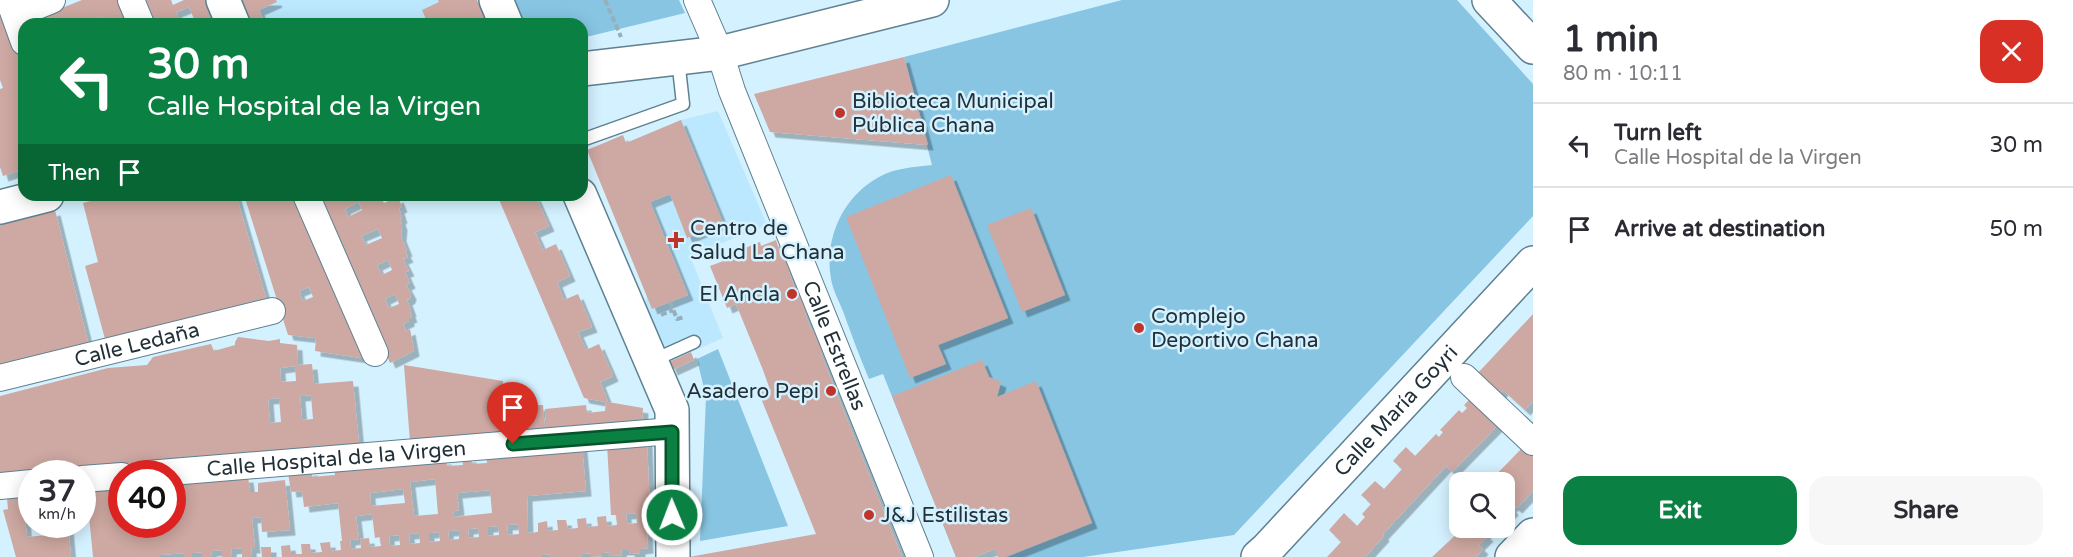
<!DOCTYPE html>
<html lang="en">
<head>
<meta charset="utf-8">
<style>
  body { margin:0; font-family:"Varela Round",sans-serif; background:#f7f7f7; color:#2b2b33; height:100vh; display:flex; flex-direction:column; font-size:22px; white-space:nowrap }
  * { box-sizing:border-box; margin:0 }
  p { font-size:20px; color:#7c7c81 }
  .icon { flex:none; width:33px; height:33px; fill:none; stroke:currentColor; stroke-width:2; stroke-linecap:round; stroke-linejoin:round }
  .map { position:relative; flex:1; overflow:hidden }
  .side { display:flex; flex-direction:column; background:#fff; width:540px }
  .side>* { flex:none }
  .top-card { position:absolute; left:18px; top:18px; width:570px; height:183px; border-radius:18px; box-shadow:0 3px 15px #0003; background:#0b8043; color:#fff; overflow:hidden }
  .fabs { position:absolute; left:1449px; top:472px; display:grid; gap:12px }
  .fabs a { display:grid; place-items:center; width:66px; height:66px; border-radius:12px; background:#fff; box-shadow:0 3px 15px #0003; font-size:30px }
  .speed { position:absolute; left:18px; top:460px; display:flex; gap:12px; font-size:30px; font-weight:700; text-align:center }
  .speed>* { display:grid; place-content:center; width:78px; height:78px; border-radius:50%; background:#fff; box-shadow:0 3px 15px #0003; line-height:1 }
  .speed small { font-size:15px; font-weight:400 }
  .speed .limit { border:9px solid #d22; background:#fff; color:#111 }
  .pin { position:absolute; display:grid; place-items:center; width:51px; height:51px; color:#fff; margin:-62px -26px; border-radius:50% 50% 50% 0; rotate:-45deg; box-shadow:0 0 6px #0007 }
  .pin .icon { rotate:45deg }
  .me { position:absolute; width:66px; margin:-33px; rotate:359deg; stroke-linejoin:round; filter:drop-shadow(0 0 4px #0008) }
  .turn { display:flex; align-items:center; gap:21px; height:126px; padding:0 30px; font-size:27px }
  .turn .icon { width:78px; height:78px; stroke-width:2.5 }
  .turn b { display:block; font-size:42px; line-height:51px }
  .then { display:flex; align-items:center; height:57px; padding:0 30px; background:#0003; gap:12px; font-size:22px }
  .round { display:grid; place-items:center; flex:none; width:63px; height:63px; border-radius:18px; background:#f7f7f7 }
  .head { display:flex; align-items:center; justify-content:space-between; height:102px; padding:0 30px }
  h1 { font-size:36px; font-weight:800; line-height:45px }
  .action { display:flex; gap:12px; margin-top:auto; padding:12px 30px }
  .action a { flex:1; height:69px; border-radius:18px; background:#0b8043; color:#fff; font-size:24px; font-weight:800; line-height:69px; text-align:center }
  .action a+a { background:#f7f7f7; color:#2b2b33 }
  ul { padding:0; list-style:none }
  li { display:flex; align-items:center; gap:18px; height:84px; padding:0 30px; border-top:2px solid #e1e1e2 }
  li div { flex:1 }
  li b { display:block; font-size:22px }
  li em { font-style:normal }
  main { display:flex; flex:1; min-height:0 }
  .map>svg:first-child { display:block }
</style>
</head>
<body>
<main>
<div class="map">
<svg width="1533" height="557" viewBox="0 0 1533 557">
  <defs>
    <filter id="shadow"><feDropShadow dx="5.5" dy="5.5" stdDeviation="0" flood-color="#0004"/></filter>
  </defs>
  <rect width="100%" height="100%" fill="#d4f1ff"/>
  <!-- built -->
  <g fill="#bbe8fe">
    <path d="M236,0h241l10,24h-241z"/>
    <path d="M718,111l49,114 -77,31 33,82 -54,24 -25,-56 3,-10 -21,-153 55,-23z"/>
  </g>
  <!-- green -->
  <g fill="#87c5e2">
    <path d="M509,0h170l6,13 -103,25v-14h-63z"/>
    <path d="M1122,0h335l76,84v132l-299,319 -151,22h-85l-3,-8 -39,8 -73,-183 -14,5c-9,-21 -17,-43 -25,-65 -4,-11 -11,-23 -13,-35 -7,-39 11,-82 48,-102 16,-9 35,-10 53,-12l-28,-108z"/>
    <path d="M718,349l70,177 -88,15 6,-144 -9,-38z"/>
  </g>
  <!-- building -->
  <g fill="#cea8a2" fill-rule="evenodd" filter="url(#shadow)">
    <path d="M82,0h41l9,24h-26l-4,-8 -20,8h-51l-2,-3z"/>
    <path d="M146,0h25l2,5 11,-5h26l10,24h-24l-7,-17 -13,5 5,12h-25z"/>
    <path d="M236,0h40l1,2 -18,8 7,14h-20z"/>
    <path d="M438,0h39l10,24h-59l-6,-14 17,-8z"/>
    <path d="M0,4l24,66v26l-5,2 5,15v56l-21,7 -3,-9v-78l3,-1 -3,-8z"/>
    <path d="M904,57l24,88 -158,-13 -16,-38z"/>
    <path d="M681,120l42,103 -36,15 -17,-44 -20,8 38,93 -36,14 -65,-159 36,-15 3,8z"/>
    <path d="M951,175l57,143 -70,27 8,19 -36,14 -64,-161z"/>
    <path d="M112,195h124l30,103 -161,41 -20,-73 13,-4 -15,-59z"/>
    <path d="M244,195h52l73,164 -54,-8 1,-13 -28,-3zM309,287l4,10 -10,4 -4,-10z"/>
    <path d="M314,195h63l2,6 3,-1 2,3 14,-6 4,10 -3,1 3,10 -2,1 2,6 -1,11 6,15 -2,1 3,5 -5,2 6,12 -4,1 5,11 -4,2 5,9 -1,4 -3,2 4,11 -1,1 2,5 -3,1v3l-6,3 3,7 4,-2 4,22 -24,12 -69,-162zM359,202l3,8 -14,7 -3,-8zM378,229l4,9 -16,7 -5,-9zM388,260l4,10 -10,5 -5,-10zM395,294l4,10 -10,4 -4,-9z"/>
    <path d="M497,195h22l2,5 14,-5 14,31 -14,6 8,18 13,-6 14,32 -13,6 7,18 14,-6 14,33 -14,5 8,18 13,-6 14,32 -13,6 8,20 35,6 -1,16 -95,8 -2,-23 41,-4 1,8 18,-2 1,-9 -22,-4z"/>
    <path d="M1031,208l34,87 -43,17 -35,-87z"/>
    <path d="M55,210l33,132 -88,22v-140z"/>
    <path d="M776,240l3,9 3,-1 10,23 -3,1 6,17 4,-1 9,25 -3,1 7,17 3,-2 9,24 -3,1 81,203h-213l127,-23 -58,-143 11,-4 -6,-17 -27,-66 -9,4 -17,-42 32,-12 -2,-4 20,-8 1,4z"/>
    <path d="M1533,314v87l-8,9 -22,-20 -4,5 -22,-21z"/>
    <path d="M238,337l31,4 11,-2v4l17,2 1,20 14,-1 2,20 39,-3 6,63 -173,14 -1,-2h-4l1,3 -182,16v-79l108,-28 39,-3 6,-8 58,-13 3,7 21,-6v-3zM295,366l1,15 -15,1 -1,-14zM311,395l2,24 -11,1 -2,-24zM279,398l2,24 -11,1 -2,-24z"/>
    <path d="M691,352l3,8 -22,10 -3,-8z"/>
    <path d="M982,360l7,17 12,5 -4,15 39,-16 56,142 -86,34h-8l-3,-8 -21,8h-18l-64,-161z"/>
    <path d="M404,365l99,16 2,53 -95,8z"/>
    <path d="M1474,395l27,27 -49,50 -6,-6 -63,68 1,2 -19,21h-38l14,-15 -12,-12 15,-17 13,13 8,-9 -3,-3 9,-10 -10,-9 14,-14 9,8 18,-20 -9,-8 6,-7 7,-7 9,9 21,-22 3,3 4,-5 -3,-2 19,-20 3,3 5,-5 -3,-3z"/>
    <path d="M507,402h9l1,4 26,-1 2,25 -36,4z"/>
    <path d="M647,441l3,71h-5l1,12h5v7h-4l1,17 -8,1v4l-10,1 -1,-4h-8l1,5 -12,1 -1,-4 -7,1v3l-12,1v-4l-8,1v3h-32v-3l-8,1v2h-260l-1,-11 9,-1 1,9h11l-1,-10h9l1,9 11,-1 -2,-9 10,-1 1,9 10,-1 -1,-9h2l-4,-38 -34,4 -2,-16 -11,1 -3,-19 24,-3v7l23,-2 -1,-7 112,-9 1,7 16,-1 -1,-8h9l1,7 15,-1 -1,-8 96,-9 4,45 -59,5 1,37 10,-1v-9l9,-2 1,10 10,-1 -1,-10h9l2,9 10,-1 -1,-9 9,-1 1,9 11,-1 -1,-9 9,-1 1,10 10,-1 -1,-10h-5l-4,-71zM435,479l3,35 -24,2 -4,-34zM403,489l2,14 -34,3 -1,-13zM490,490l2,23 -38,4 -1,-6 6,-1 -2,-17zM636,513l1,10 -10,1 -1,-10zM372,514l3,24 5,-1 1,9 -11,1 -1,-9 -9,1 1,9 -10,1 -1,-9 9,-1 -3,-23zM518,524l1,10 -11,1 -1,-10zM498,526l1,9 -11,1v-9zM478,528l1,9 -10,1 -1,-9zM459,530v9l-10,1 -1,-9zM439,532l1,9 -11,1v-9zM419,533l1,10 -10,1 -1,-10zM399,535l1,10 -10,1 -1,-10z"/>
    <path d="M1525,445l8,7v39l-16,17 -4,-3 -2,2 2,3 -9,9v-36h-16z"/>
    <path d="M248,477l2,15h8v-9l27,-3 5,50 -28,2 -1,-15 -9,1 3,30h-4l1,9h-10v-9l-11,1 1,8h-10v-7l-11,1 1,6h-10v-5l-10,1v4h-8v-4l-24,2v2h-67l-5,-51 -6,1v-15l40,-4v37h50v-43z"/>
    <path d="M26,496l2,21 -3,1 2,19 30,-3 -2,-9h13l3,32h-55l-13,-47 5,-1 -1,-11z"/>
    <path d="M1463,528h28l-6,6 3,2 -9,9 4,4 -7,8h-44z"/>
    <path d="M261,547h10v10h-9z"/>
  </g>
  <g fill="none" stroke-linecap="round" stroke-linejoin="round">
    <!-- lane casing -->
    <g stroke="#5e8090" stroke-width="15">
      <g id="lane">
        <path d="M582,140l101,-36 -5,-45"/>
        <path d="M652,361l42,-19"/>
      </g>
    </g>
    <!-- street casing -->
    <g stroke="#5e8090" stroke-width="28">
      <g id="street">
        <path d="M9,0l15,42"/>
        <path d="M131,0l10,24"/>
        <path id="s1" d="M697,0l23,53 12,38 188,466"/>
        <path d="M15,15l37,-15"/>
        <path d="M306,195l69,158"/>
        <path d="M1464,377l69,65"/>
        <path id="s2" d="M0,378l272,-67"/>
        <path id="s3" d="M147,474l525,-43"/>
        <path d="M82,479l40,-3"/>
        <path d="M0,486l32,-3"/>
      </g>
    </g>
    <!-- secondary casing -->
    <g stroke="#5e8090" stroke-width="36">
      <g id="secondary">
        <path d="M223,0l10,24"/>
        <path d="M496,0l10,24"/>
        <path d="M1489,0l44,47"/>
        <path d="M582,69l138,-16 212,-53"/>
        <path d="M580,195l92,215 1,147"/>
        <path d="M0,207l47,-12"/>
        <path id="s4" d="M1258,557l9,-8 266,-286"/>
        <path d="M1512,557l21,-22"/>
      </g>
    </g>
    <!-- path -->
    <g stroke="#97afba" stroke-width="4" stroke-dasharray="6 3" stroke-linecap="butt">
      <path d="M605,0l16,37"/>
      <path d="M670,302l7,17 7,-2"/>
      <path d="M661,315l12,-5"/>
    </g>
    <!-- lane -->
    <use href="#lane" stroke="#fff" stroke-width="12"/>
    <!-- street -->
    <use href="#street" stroke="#fff" stroke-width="26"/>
    <!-- secondary -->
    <use href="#secondary" stroke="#fff" stroke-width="33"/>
  </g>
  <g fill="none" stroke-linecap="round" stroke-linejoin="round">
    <!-- route casing -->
    <g stroke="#07532c" stroke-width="15">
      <path id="route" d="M513,444l159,-12v83"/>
    </g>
    <!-- route -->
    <use href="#route" stroke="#0b8043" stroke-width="10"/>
  </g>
  <!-- markers -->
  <g fill="#c1342a" stroke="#d4f1ff" stroke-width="2">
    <circle cx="840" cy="113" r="6"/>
    <path d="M673 231h6v6h6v6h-6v6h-6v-6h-6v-6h6z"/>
    <circle cx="792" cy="294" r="6"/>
    <circle cx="1139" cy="328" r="6"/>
    <circle cx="831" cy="391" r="6"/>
    <circle cx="869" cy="515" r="6"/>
  </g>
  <g text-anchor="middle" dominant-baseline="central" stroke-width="5" stroke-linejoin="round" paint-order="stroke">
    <!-- poi labels -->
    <g font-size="21" fill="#223037" stroke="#d4f1ff" text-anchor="start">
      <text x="852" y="101">Biblioteca Municipal<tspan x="852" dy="24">Pública Chana</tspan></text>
      <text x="690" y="228">Centro de<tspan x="690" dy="24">Salud La Chana</tspan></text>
      <text x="780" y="294" text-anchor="end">El Ancla</text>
      <text x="1151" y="316">Complejo<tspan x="1151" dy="24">Deportivo Chana</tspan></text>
      <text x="819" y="391" text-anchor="end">Asadero Pepi</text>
      <text x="881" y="515">J&amp;J Estilistas</text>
    </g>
    <!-- street labels -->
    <g font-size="21" fill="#223037" stroke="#d4f1ff">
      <text stroke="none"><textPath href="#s2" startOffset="141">Calle Ledaña</textPath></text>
      <text stroke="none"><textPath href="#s1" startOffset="372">Calle Estrellas</textPath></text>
      <text stroke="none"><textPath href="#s4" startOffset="201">Calle María Goyri</textPath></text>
      <text stroke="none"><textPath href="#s3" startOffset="190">Calle Hospital de la Virgen</textPath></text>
    </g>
  </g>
</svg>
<div class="fabs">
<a><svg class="icon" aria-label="search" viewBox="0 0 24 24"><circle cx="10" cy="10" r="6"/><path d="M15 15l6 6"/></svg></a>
</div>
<div class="speed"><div>37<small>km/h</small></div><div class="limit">40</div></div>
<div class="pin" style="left:513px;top:444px;background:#d93025"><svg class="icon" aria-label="arrive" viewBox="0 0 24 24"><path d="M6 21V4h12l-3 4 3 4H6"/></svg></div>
<svg class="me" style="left:672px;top:515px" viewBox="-20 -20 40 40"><circle r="17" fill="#0b8043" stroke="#fff" stroke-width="3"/><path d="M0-11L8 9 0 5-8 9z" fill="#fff"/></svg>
<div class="top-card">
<div class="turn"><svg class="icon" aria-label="left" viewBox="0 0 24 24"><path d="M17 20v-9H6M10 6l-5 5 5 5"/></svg><div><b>30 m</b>Calle Hospital de la Virgen</div></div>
<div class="then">Then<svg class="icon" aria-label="arrive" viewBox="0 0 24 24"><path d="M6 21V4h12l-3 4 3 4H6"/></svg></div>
</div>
</div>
<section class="side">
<div class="head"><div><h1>1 min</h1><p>80 m · 10:11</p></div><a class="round" style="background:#d93025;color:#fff"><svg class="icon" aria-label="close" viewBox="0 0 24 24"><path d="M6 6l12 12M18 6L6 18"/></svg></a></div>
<ul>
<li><svg class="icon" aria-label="left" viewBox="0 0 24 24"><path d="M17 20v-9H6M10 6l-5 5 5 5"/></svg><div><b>Turn left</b><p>Calle Hospital de la Virgen</p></div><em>30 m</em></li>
<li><svg class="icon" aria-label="arrive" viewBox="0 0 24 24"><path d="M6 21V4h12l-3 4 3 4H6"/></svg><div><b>Arrive at destination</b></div><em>50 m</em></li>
</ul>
<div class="action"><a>Exit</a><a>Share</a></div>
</section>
</main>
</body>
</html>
